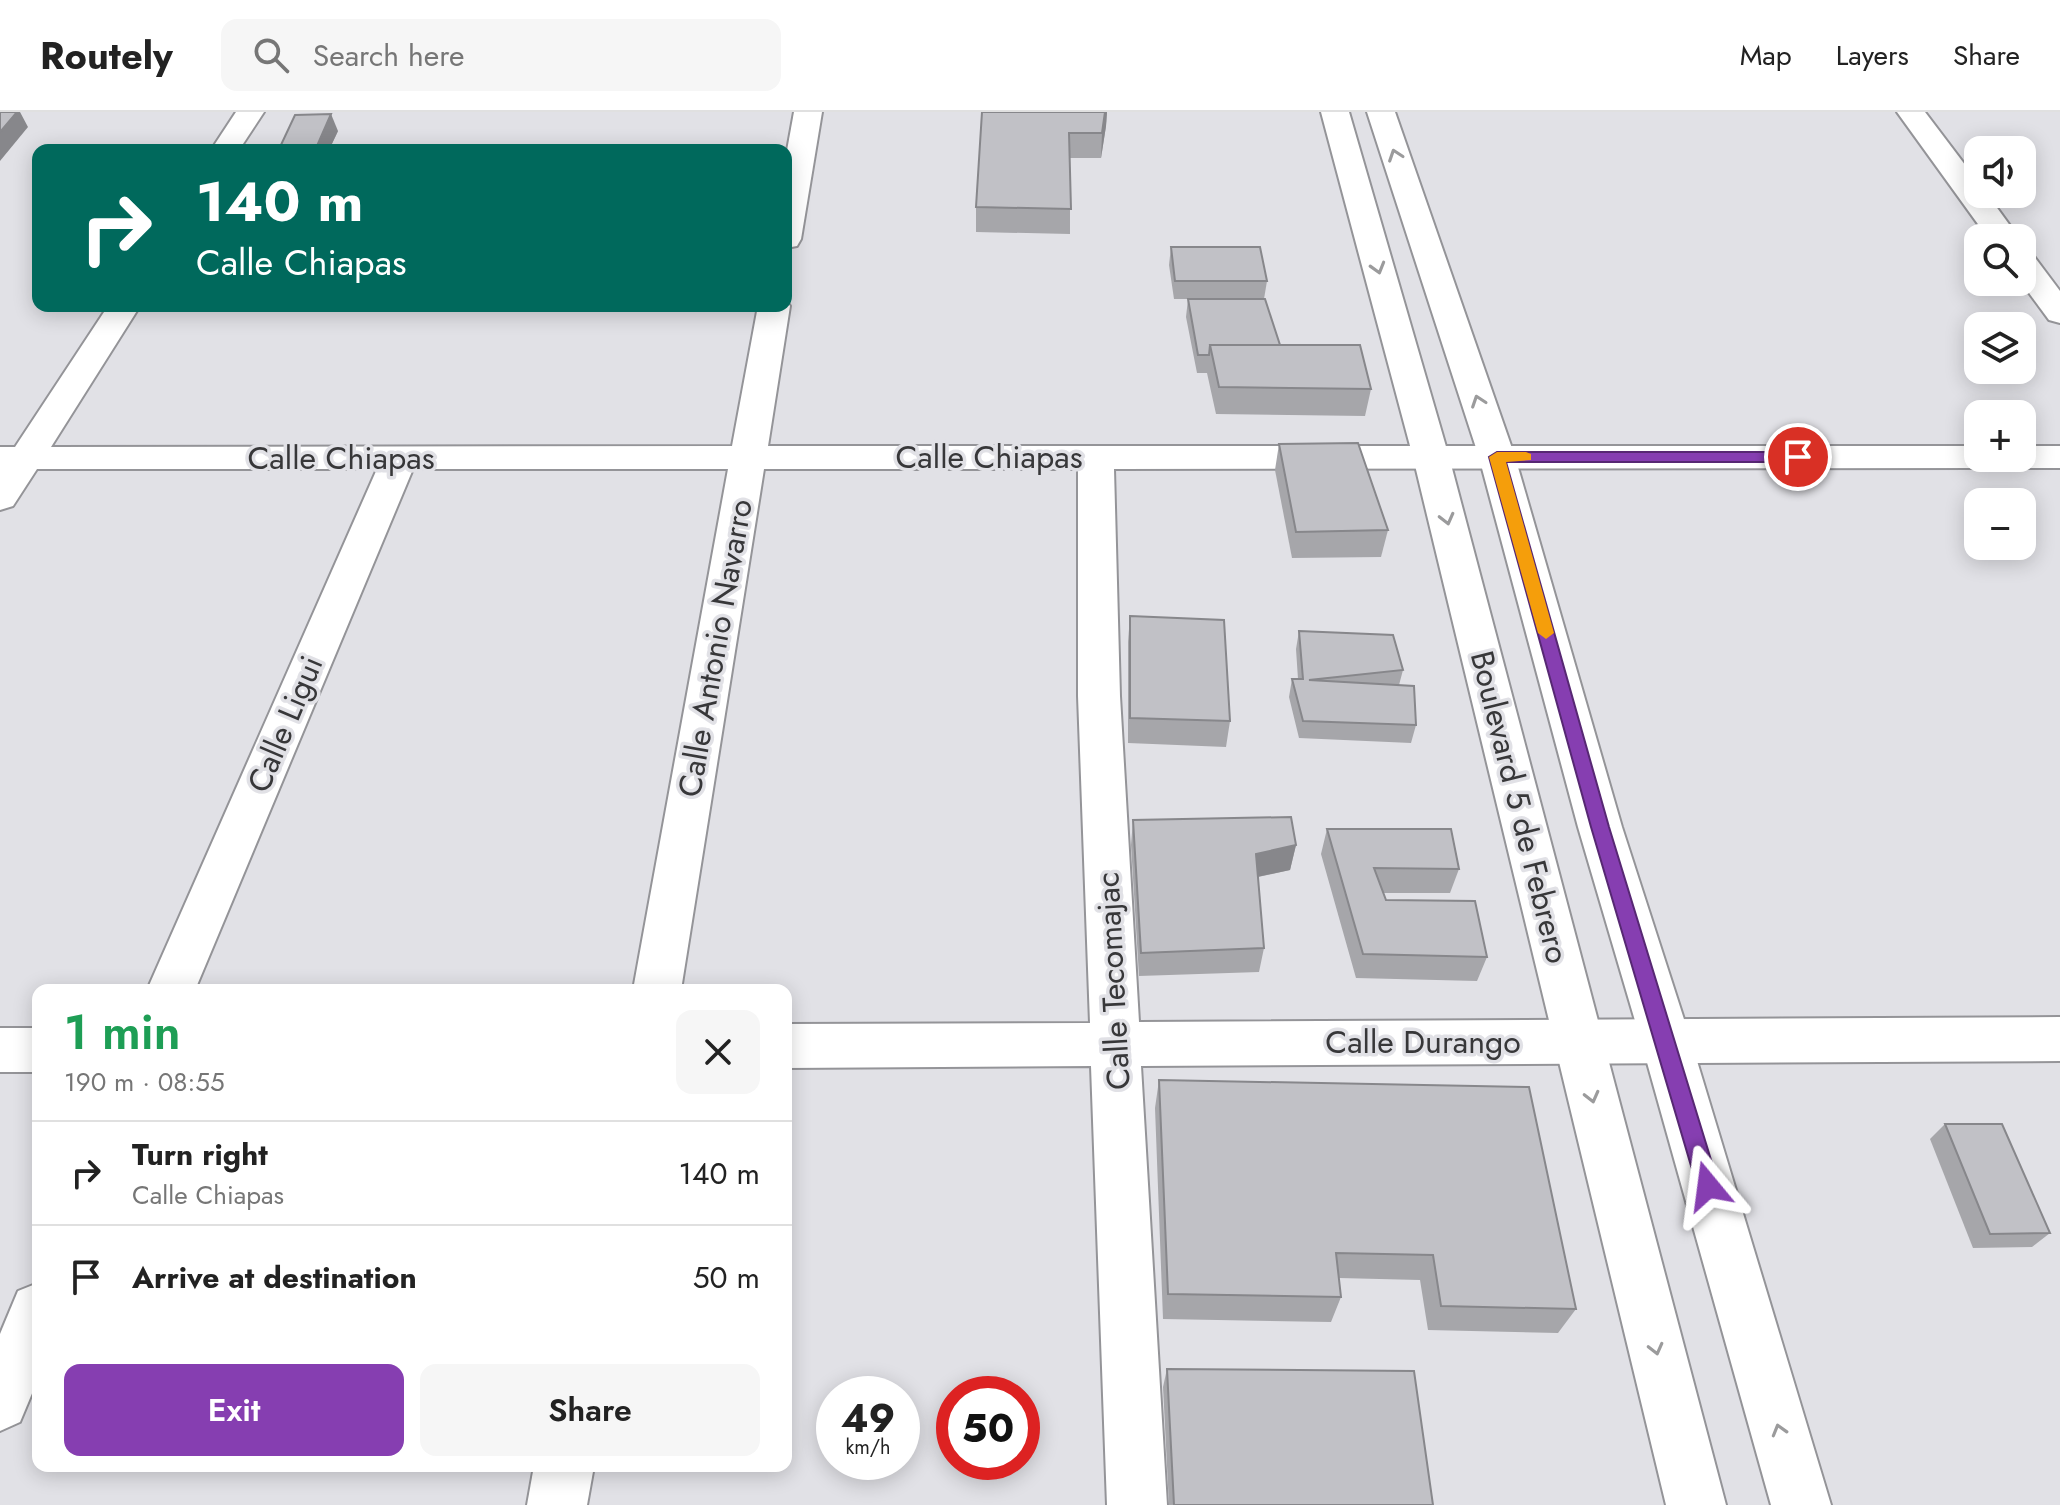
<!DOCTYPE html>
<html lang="en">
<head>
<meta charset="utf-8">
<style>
  body { margin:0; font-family:Jost,sans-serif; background:#f6f6f6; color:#222; height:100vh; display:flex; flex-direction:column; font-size:30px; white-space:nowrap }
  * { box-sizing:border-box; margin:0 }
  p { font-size:26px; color:#767676 }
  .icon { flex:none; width:44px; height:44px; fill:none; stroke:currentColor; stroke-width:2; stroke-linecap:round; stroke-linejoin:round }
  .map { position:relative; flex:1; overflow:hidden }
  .details { position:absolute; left:32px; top:872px; width:760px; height:488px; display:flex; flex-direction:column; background:#fff; border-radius:16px; box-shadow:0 4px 20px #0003 }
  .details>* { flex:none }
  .guide { position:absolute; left:32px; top:32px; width:760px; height:168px; border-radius:16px; box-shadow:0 4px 20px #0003; background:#00695c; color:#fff; overflow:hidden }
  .controls { position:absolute; left:1964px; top:24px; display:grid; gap:16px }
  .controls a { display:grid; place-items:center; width:72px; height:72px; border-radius:16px; background:#fff; box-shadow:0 4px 20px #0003; font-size:40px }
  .speed { position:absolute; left:816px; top:1264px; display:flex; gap:16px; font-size:40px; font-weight:700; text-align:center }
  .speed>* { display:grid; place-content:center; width:104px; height:104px; border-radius:50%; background:#fff; box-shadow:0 4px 20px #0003; line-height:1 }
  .speed small { font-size:20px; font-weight:400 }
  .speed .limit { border:12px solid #d22; background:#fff; color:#111 }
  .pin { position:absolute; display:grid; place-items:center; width:68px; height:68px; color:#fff; margin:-34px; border:4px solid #fff; border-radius:50%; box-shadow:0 2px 8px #0007 }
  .me { position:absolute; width:88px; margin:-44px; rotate:344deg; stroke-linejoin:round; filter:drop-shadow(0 0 6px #0008) }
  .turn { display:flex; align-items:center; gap:28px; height:168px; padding:0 32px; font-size:36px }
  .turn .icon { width:104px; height:104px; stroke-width:2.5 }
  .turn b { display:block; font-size:56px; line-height:68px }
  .round { display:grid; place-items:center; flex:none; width:84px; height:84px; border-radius:16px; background:#f6f6f6 }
  .headline { display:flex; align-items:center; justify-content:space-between; height:136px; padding:0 32px }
  h1 { font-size:48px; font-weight:600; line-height:60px; color:#1e9e55 }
  .primary-button { display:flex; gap:16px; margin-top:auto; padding:16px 32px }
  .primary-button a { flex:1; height:92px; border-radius:16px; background:#863eb1; color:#fff; font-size:32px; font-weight:600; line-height:92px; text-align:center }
  .primary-button a+a { background:#f6f6f6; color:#222 }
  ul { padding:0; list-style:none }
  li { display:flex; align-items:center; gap:24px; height:104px; padding:0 32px; border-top:2px solid #e0e0e0 }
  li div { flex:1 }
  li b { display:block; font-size:30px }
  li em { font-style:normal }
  header { display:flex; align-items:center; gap:48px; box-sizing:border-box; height:112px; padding:0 40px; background:#fff; border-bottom:2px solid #e0e0e0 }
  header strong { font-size:38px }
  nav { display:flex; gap:44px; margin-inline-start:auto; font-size:28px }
  .search { width:560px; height:72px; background:#f6f6f6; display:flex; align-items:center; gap:20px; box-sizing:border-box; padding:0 28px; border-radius:16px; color:#767676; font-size:30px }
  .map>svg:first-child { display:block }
</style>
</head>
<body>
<header>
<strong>Routely</strong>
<div class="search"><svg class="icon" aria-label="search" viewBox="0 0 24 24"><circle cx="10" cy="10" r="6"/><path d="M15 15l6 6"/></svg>Search here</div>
<nav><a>Map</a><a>Layers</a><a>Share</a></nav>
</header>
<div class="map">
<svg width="2060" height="1393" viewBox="0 0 2060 1393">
  <rect width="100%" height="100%" fill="#e1e1e6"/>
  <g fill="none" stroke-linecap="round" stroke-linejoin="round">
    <!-- street casing -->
    <g stroke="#949498" stroke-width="4">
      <g id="street">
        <path d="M236,0h28l-25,38h-28z"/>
        <path d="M794,0h28l-21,127 -4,7 -11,2v-92z"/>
        <path d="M1897,0h28l53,70v12h9l32,44h-31z"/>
        <path d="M2022,141l11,2 27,36v32l-11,-3 -28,-38z"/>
        <path d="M786,188l4,6 -22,140h1210v12h17l-4,7 -13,3 -864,1 6,227 19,326 921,-5v44l-919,5 26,439h-60l-16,-439 -305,2v-44l304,-1 -12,-327v-227h-314l-83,521h-48l95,-521h-315l-218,521h-48l230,-521h-340l-24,37 -13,4v-63h15l93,-141h32l-89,141 681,-1 26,-140h28z"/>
        <path d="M2022,334h38v22h-38l-13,-3 -4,-7h17z"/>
        <rect x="0" y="916" width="38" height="44"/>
        <path d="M38,1171v96l-18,43 -20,9v-97l18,-43z"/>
        <path d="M534,1354h60l-7,39h-60z"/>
      </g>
    </g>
    <!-- secondary casing -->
    <g stroke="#949498" stroke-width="4">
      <g id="secondary">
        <path d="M1321,0h28l100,345 277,1048h-60l-253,-1048z"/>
        <path d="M1367,0h28l120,345 107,370 69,214 140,464h-60l-130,-464 -63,-214 -99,-370z"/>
      </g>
    </g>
    <!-- street -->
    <use href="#street" fill="#fff" fill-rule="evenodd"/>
    <!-- secondary -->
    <use href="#secondary" fill="#fff" fill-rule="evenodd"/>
  </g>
  <!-- wall -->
  <g fill="#a6a6aa">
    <path d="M982,0h125l-1,14 -5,32h-31v76l-94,-2v-25z"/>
    <path d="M338,19l-9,19h-48l-1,-3z"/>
    <path d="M1171,135l96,34 -3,18h-90l-5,-34z"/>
    <path d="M1188,187l183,90 -6,27 -149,-2 -9,-41h-10l-11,-56z"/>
    <path d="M1279,332l109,86 -7,27 -89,1 -17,-88z"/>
    <path d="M1130,504l100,105 -4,26 -98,-4v-101z"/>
    <path d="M1299,519l104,39 -4,15 17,40 -5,18 -112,-5 -10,-41 3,-18h6l-2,-30z"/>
    <path d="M1133,708l163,25 -6,25 -32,7 6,71 -5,24 -120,4 -8,-131z"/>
    <path d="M1327,717l132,40 -9,24h-67l3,7 101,57 -10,24 -121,-3 -35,-124z"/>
    <path d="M1159,968l417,229 -18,24 -130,-3 -8,-50 -81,-2 2,19 -10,25 -168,-3 -8,-211z"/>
    <path d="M1945,1012l105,109 -18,14 -59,1 -43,-109z"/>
    <path d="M1167,1257l266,136h-264l-6,-118z"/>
  </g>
  <!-- shaded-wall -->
  <g fill="#87878b">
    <path d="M17,0h3l8,15 -28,34v-29z"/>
    <path d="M1105,0h2l-1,14 -5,32 1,-25z"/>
    <path d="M331,2l7,17 -9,19h-10l-2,-4z"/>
    <path d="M1296,733l-6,25 -38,8 4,-24z"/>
  </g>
  <!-- building -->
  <g fill="#c1c1c6" stroke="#87878b" stroke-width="2">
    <path d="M0,0h17l-17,20z"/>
    <path d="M982,0h123l-3,21h-33l2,76 -95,-2z"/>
    <path d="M331,2l-14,32 -37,1 15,-32z"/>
    <path d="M1171,135h89l7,34h-92z"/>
    <path d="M1188,187h77l15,46h-70l-1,10h-11z"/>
    <path d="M1210,233h150l11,44 -152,-2z"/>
    <path d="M1358,331l30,87 -92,2 -17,-88z"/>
    <path d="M1130,504l94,4 6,101 -100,-3z"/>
    <path d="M1299,519l94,4 10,35 -94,10 105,6 2,39 -113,-4 -11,-42h11z"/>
    <path d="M1291,705l5,28 -40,9 8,94 -123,5 -8,-133z"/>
    <path d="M1327,717h124l8,40 -85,-1 12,32 89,1 12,56 -124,-3z"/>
    <path d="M1159,968l370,7 47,222 -135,-3 -8,-51 -97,-2 5,44 -173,-3z"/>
    <path d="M1945,1012h57l48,109 -60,1z"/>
    <path d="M1167,1257l247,2 19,134h-259z"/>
  </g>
  <!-- one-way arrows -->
  <defs><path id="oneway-chevron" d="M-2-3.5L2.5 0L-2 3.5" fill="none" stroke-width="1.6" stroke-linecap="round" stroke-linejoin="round" transform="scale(2)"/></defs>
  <g stroke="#9b9b9c">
    <use href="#oneway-chevron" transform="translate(1395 43) rotate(-109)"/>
    <use href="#oneway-chevron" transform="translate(1378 156) rotate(74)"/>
    <use href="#oneway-chevron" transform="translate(1478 289) rotate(-109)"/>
    <use href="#oneway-chevron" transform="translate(1447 407) rotate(76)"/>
    <use href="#oneway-chevron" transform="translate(1592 985) rotate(76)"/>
    <use href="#oneway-chevron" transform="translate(1656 1237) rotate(76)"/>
    <use href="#oneway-chevron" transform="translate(1779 1318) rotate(-106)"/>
  </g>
  <!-- route -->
  <path fill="#863eb1" stroke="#572873" stroke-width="2" d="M1497,340h301l7,5 -7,5h-292l103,365 110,359 -3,7 -8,3 -7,-3 -4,-7 -106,-359 -102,-370z"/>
  <!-- slow -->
  <path fill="#f59e0b" d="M1526,340l5,2v6l-25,2 48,171 -8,6 -8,-6 -49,-176 8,-5z"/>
  <g text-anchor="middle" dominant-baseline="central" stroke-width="7" stroke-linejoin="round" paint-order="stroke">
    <!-- street labels -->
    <g font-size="32" fill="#373739" stroke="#e1e1e6">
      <text x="989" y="345">Calle Chiapas</text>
      <text x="341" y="346">Calle Chiapas</text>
      <text transform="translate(715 536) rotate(-80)">Calle Antonio Navarro</text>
      <text transform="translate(285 612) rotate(-67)">Calle Ligui</text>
      <text transform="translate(1520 695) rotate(76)">Boulevard 5 de Febrero</text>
      <text transform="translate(1113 869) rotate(-93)">Calle Tecomajac</text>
      <text x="1423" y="930">Calle Durango</text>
    </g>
  </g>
</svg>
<div class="controls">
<a><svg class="icon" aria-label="sound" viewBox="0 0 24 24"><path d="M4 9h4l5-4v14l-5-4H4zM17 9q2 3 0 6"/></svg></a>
<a><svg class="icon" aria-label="search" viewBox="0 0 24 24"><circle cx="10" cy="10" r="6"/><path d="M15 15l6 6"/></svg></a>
<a><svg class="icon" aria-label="layers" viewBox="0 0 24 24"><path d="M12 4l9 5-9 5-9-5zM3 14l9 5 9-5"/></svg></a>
<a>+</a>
<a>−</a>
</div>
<div class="speed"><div>49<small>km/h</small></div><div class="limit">50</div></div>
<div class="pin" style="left:1798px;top:345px;background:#d93025"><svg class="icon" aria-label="arrive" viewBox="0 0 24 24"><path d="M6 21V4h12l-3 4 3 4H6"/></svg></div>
<svg class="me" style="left:1708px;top:1074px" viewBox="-20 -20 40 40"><path d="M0-17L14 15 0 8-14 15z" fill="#863eb1" stroke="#fff" stroke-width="4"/></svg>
<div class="guide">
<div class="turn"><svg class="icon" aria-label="right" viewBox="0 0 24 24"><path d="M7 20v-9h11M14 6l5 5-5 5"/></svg><div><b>140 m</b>Calle Chiapas</div></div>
</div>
<section class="details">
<div class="headline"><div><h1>1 min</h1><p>190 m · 08:55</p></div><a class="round"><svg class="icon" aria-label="close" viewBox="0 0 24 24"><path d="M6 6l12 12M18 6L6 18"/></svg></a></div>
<ul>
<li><svg class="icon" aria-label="right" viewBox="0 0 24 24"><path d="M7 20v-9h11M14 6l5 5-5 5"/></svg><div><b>Turn right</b><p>Calle Chiapas</p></div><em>140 m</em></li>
<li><svg class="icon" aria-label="arrive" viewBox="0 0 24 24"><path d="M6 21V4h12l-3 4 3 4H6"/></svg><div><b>Arrive at destination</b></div><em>50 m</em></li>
</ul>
<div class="primary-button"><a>Exit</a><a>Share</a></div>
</section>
</div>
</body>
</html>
